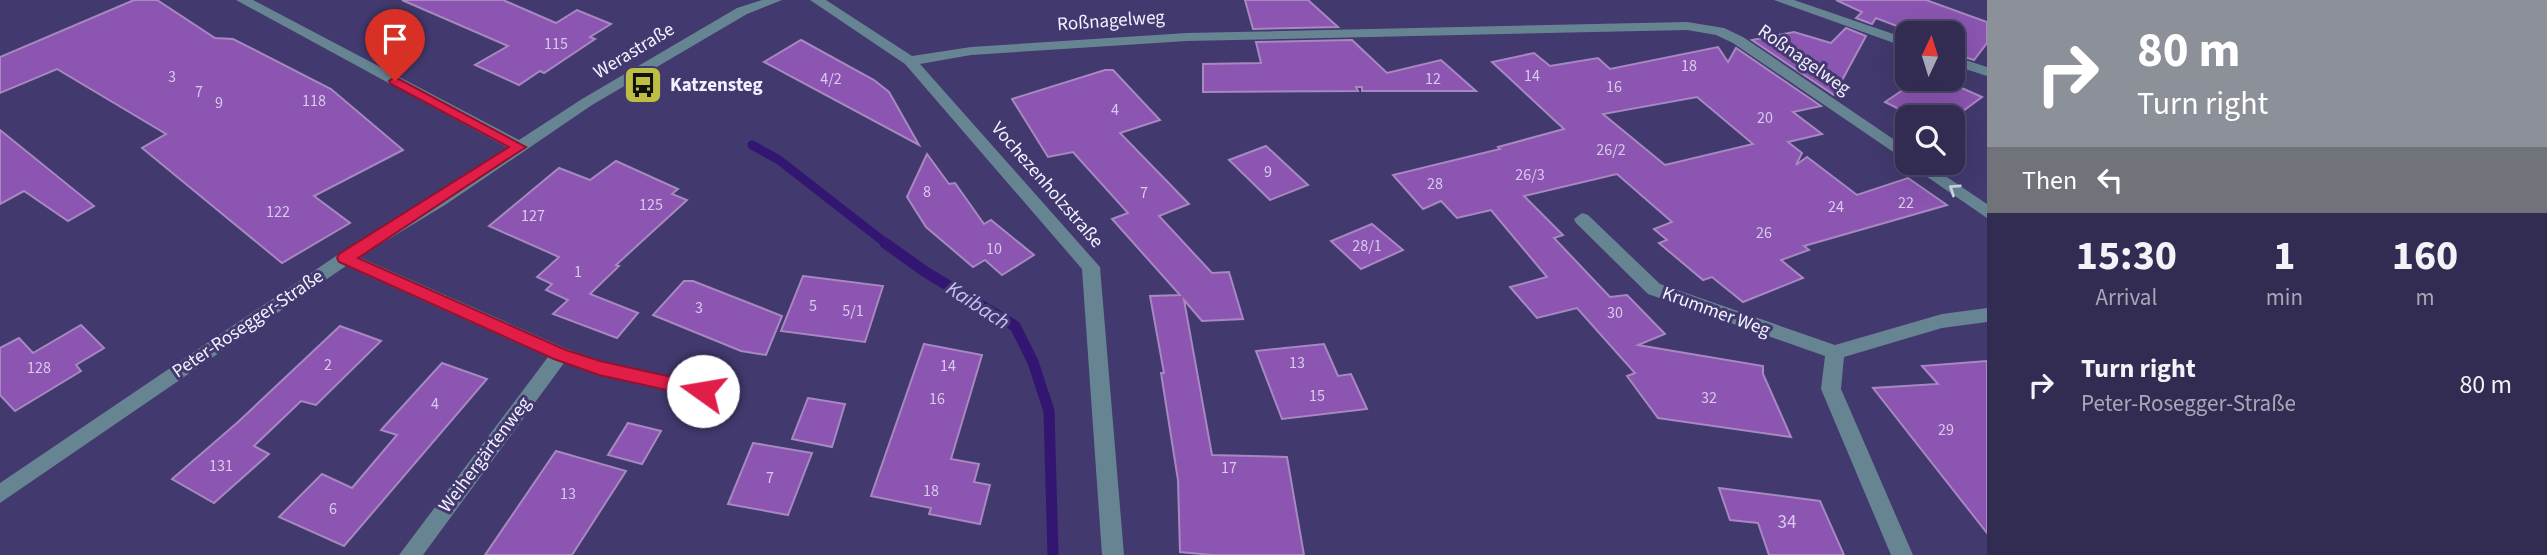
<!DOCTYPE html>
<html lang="en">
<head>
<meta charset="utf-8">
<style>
  body { margin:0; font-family:"Source Sans 3",sans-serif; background:#3a3359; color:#f1f3f6; height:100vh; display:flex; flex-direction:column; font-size:26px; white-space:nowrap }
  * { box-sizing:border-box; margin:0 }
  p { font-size:23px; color:#a8a7b8 }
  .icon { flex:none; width:38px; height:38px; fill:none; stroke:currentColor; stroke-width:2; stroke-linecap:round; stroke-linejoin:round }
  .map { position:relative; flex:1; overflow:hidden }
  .sheet { display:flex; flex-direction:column; background:#322b52; width:560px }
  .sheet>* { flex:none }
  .hud { background:#8c9099; color:#fff; overflow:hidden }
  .needle { width:46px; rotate:4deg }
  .tools { position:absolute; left:1895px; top:21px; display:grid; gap:14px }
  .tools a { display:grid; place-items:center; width:70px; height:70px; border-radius:14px; background:#322b52; box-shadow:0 7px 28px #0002,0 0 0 2px #4d4769; font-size:35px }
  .pin { position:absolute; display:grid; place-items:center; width:60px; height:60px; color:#fff; margin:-72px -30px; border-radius:50% 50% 50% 0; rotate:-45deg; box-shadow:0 0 7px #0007 }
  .pin .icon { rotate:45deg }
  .me { position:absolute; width:77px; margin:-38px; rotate:283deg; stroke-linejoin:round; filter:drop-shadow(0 0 5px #0008) }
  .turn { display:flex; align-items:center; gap:24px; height:147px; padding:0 35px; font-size:32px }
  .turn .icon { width:91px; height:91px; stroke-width:2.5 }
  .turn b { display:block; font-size:49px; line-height:60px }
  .then { display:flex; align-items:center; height:66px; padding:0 35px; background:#0003; gap:14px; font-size:26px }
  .eta { display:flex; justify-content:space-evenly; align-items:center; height:119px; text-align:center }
  .eta b { font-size:42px; font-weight:700; line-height:49px }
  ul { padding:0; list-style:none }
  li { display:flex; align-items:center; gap:21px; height:105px; padding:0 35px }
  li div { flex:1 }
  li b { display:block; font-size:26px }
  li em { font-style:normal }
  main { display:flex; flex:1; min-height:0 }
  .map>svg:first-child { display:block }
</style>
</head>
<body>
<main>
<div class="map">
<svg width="1987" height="555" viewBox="0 0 1987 555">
  <rect width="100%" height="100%" fill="#42396e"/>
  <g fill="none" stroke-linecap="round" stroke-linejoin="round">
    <!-- stream-far1 -->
    <path stroke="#331572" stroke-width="9" d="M752,145l27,15 109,85"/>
    <!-- stream -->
    <path stroke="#331572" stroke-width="11" d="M885,243l39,28 91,55 18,36 16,49 4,144"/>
  </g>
  <!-- building -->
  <g fill="#8b55b1" stroke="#a788c0" stroke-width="2" fill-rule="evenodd">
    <path d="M134,0h23l58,38 18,1 98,50 72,61 -89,46 36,27 -68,40 -140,-115 24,-14 -109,-65 -57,24v-36z"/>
    <path d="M402,0h101l53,23 21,-13 34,14 -21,13 5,2 -51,34 -4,-2 -21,14 -44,-20 33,-19z"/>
    <path d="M1245,0h63l30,27 -85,2z"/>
    <path d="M1836,0h90l61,22v21l-13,17 -19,-6 4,-4 -6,-2v-15h-38l-39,-15 -4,6 -16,-6 6,-6z"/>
    <path d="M1846,28l20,8 -32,59 -82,-55 42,-8 37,11z"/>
    <path d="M801,40l73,40 15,12 30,53 -155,-83z"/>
    <path d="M1352,40l35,33 54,-13 35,31h-114v-4h-6l2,4 -155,1v-28l58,-1 -5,-21z"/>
    <path d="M1718,47l10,15 8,-14 85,58 -28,6 29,22 -34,8 14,11 -6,12 11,-8 50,38 51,-17 39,27 -143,41 5,4 -28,10 22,18 -60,24 -31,-25 -9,3 -44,-37 8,-3 -13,-11 18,-7 -55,-48 -93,22 39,39 -9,3 56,59 17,-2 38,39 -27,11 125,21v8l28,63 -133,-19 -31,-42 8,-3 -58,-65 -40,10 -27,-31 37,-10 -56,-67 -34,8 -16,-17 -18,8 -30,-34 107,-26 -2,-2 66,-18 -72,-67 42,-9 16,13 48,-8 12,11zM1697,97l56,47 -88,21 -62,-51z"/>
    <path d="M1953,68l12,4 -10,13 27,12 -27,20h-40l-30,-15 34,-23h34z"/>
    <path d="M1105,70h8l47,50 -40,13 69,71 -30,12 53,57 17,-1 14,47 -41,2 -18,-21 28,155 75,2 17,98h-92l-32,-3 -2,-72 -17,-107h3l-14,-77 30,-1 -68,-76 16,-6 -55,-61 -25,5 -36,-58z"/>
    <path d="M0,130l94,76 -26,15 -44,-30 -24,13z"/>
    <path d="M1266,146l42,39 -38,15 -41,-40z"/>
    <path d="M927,154l22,30 6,-1 29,41 7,-4 43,35 -32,20 -17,-15 -12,7 -47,-40 -19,-30z"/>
    <path d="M616,161l62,28 -6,5 15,6 -71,65 3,1 -29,28 48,19 -21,25 -64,-24 15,-14 -22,-10 6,-6 -15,-7 22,-20 -70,-31 70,-58 31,12z"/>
    <path d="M1372,224l31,26 -42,19 -30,-28z"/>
    <path d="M803,276l80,10 -18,56 -84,-11z"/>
    <path d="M684,281h9l89,35 -16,39 -25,-4 -88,-36z"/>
    <path d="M81,325l23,23 -28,17 5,6 -66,40 -15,-16v-47l19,-10 14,15z"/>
    <path d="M340,326l41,15 -65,64 -15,-4 -47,45 15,8 -55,49 -42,-24 66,-57z"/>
    <path d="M924,344l58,11 -31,104 28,5 -5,18 16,3 -10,39 -51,-10 2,-6 -60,-12z"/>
    <path d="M1324,344l14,32 13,-2 16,35 -85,10 -26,-68z"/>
    <path d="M1987,361v172l-114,-145 65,-4 -16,-18z"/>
    <path d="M442,363l45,16 -143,167 -65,-29 43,-43 30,14 45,-53 -16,-5z"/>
    <path d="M808,398l37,6 -13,43 -40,-8z"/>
    <path d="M628,423l33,8 -19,33 -34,-9z"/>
    <path d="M753,443l59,10 -24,62 -60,-11z"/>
    <path d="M556,451l70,20 -54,84h-87z"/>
    <path d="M1719,488l101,13 24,54h-75l-11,-32 -28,-3z"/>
  </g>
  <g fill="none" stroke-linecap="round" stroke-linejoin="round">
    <!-- minor -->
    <g fill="#678493" fill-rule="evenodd">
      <path d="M236,0h17l266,140 63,-41 155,-91 25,-8h20l-35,14 -155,91 -147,100 -86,52 208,92 33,12 110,25 3,5 -3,5 -7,3 -104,-24 -35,-12 -141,192h-24l149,-198 -202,-91 -346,237v-20l339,-229 94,-57 75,-49z"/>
      <path d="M810,0h16l86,56 59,-9 216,-14 500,-11 37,6 19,9 165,112v13l-175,-119 -17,-8 -29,-5 -500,11 -216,14 -51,9 180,203 24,288h-22l-20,-286 -177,-205z"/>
      <path d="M1774,0h20l114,39v9z"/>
      <path d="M1953,56l34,11v9l-34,-11z"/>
      <path d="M1907,163h19l61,41v14z"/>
      <path d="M1582,213l6,2 72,69 175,61 107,-31 45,-6v14l-45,6 -98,29 -3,32 72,166h-22l-70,-166 4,-33 -177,-62 -72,-71 -2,-4z"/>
    </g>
  </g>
  <!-- one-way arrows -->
  <defs><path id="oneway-chevron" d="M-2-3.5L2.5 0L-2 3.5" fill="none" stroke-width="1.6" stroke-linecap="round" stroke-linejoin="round" transform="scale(1.75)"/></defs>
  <use stroke="#cfd6e4" href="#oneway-chevron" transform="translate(1954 189) rotate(-146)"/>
  <!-- route -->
  <path fill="#e11d48" stroke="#92132f" stroke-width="2" d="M395,77l131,70 -168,111 208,92 34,11 103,23 6,2 3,5 -3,5 -6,2 -104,-23 -45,-16 -215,-97 -2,-4 2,-4 170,-107 -118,-63 -2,-3z"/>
  <!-- icons -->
  <defs>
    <g id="bus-square" transform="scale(2.0125)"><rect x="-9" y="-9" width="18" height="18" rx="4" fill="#bebf42" stroke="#42396e"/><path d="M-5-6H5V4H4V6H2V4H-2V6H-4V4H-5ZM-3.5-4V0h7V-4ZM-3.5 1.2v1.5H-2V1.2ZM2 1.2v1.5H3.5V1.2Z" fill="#111"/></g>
  </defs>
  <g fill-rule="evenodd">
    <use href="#bus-square" x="643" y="85"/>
  </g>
  <g text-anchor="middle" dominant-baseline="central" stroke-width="6" stroke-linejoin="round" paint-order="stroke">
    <!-- number labels -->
    <g font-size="16" fill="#d8caec">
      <text x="556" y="44">115</text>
      <text x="1689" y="66">18</text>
      <text x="1532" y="76">14</text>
      <text x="172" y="77">3</text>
      <text x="831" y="79">4/2</text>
      <text x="1433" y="79">12</text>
      <text x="1614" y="87">16</text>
      <text x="199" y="92">7</text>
      <text x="314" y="101">118</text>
      <text x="219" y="103">9</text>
      <text x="1115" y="110">4</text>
      <text x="1765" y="118">20</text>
      <text x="1611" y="150">26/2</text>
      <text x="1268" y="172">9</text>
      <text x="1530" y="175">26/3</text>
      <text x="1435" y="184">28</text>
      <text x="927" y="192">8</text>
      <text x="1144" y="193">7</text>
      <text x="1906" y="203">22</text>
      <text x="651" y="205">125</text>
      <text x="1836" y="207">24</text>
      <text x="278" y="212">122</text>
      <text x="533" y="216">127</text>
      <text x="1764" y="233">26</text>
      <text x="1367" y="246">28/1</text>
      <text x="994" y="249">10</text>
      <text x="578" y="272">1</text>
      <text x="813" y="306">5</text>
      <text x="699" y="308">3</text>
      <text x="853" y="311">5/1</text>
      <text x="1615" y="313">30</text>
      <text x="1297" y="363">13</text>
      <text x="328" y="365">2</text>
      <text x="948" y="366">14</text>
      <text x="39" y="368">128</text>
      <text x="1317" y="396">15</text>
      <text x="1709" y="398">32</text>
      <text x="937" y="399">16</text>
      <text x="435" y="404">4</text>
      <text x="1946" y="430">29</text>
      <text x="221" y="466">131</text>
      <text x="1229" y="468">17</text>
      <text x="770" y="478">7</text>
      <text x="931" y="491">18</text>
      <text x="568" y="494">13</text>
      <text x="333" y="509">6</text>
    </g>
    <!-- street labels -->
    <g font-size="19" fill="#f2f1ff" stroke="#42396e">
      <text transform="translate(1111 21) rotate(-4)">Roßnagelweg</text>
      <text transform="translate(634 51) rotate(-31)">Werastraße</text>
      <text transform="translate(1804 60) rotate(35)">Roßnagelweg</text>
      <text transform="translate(1047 185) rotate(49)">Vochezenholzstraße</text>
      <text transform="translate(1716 312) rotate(20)">Krummer Weg</text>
      <text transform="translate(248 324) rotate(-34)">Peter-Rosegger-Straße</text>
      <text transform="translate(485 455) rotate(-53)">Weihergärtenweg</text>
    </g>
    <!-- poi labels -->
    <g font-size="19" font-weight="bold" fill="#f2f1ff" stroke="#42396e" text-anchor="start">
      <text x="670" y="85">Katzensteg</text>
    </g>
    <!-- near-number labels -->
    <g font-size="19" fill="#d8caec">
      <text x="1787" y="522">34</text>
    </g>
    <!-- water labels -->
    <g font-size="21" font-style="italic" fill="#c7c1f4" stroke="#42396e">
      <text transform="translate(978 305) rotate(33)">Kaibach</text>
    </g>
  </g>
</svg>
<div class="tools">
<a><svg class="needle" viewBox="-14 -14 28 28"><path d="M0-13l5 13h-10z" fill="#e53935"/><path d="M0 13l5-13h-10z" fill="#a8a7b8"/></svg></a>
<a><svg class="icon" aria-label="search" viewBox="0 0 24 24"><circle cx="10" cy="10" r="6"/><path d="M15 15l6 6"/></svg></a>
</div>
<div class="pin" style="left:395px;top:81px;background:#d93025"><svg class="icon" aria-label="arrive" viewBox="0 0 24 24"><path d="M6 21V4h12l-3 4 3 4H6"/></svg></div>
<svg class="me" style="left:703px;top:391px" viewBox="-20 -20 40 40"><circle r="19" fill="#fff"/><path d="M0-13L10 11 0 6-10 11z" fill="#e11d48"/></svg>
</div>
<section class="sheet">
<div class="hud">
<div class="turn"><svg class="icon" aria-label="right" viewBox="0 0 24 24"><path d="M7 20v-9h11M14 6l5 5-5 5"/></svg><div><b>80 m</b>Turn right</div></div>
<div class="then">Then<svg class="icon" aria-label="left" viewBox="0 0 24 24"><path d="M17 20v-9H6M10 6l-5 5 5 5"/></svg></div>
</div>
<div class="eta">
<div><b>15:30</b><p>Arrival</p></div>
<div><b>1</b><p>min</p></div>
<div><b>160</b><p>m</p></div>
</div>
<ul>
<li><svg class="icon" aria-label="right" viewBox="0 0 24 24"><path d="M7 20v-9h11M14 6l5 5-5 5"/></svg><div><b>Turn right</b><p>Peter-Rosegger-Straße</p></div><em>80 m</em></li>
</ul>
</section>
</main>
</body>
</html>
